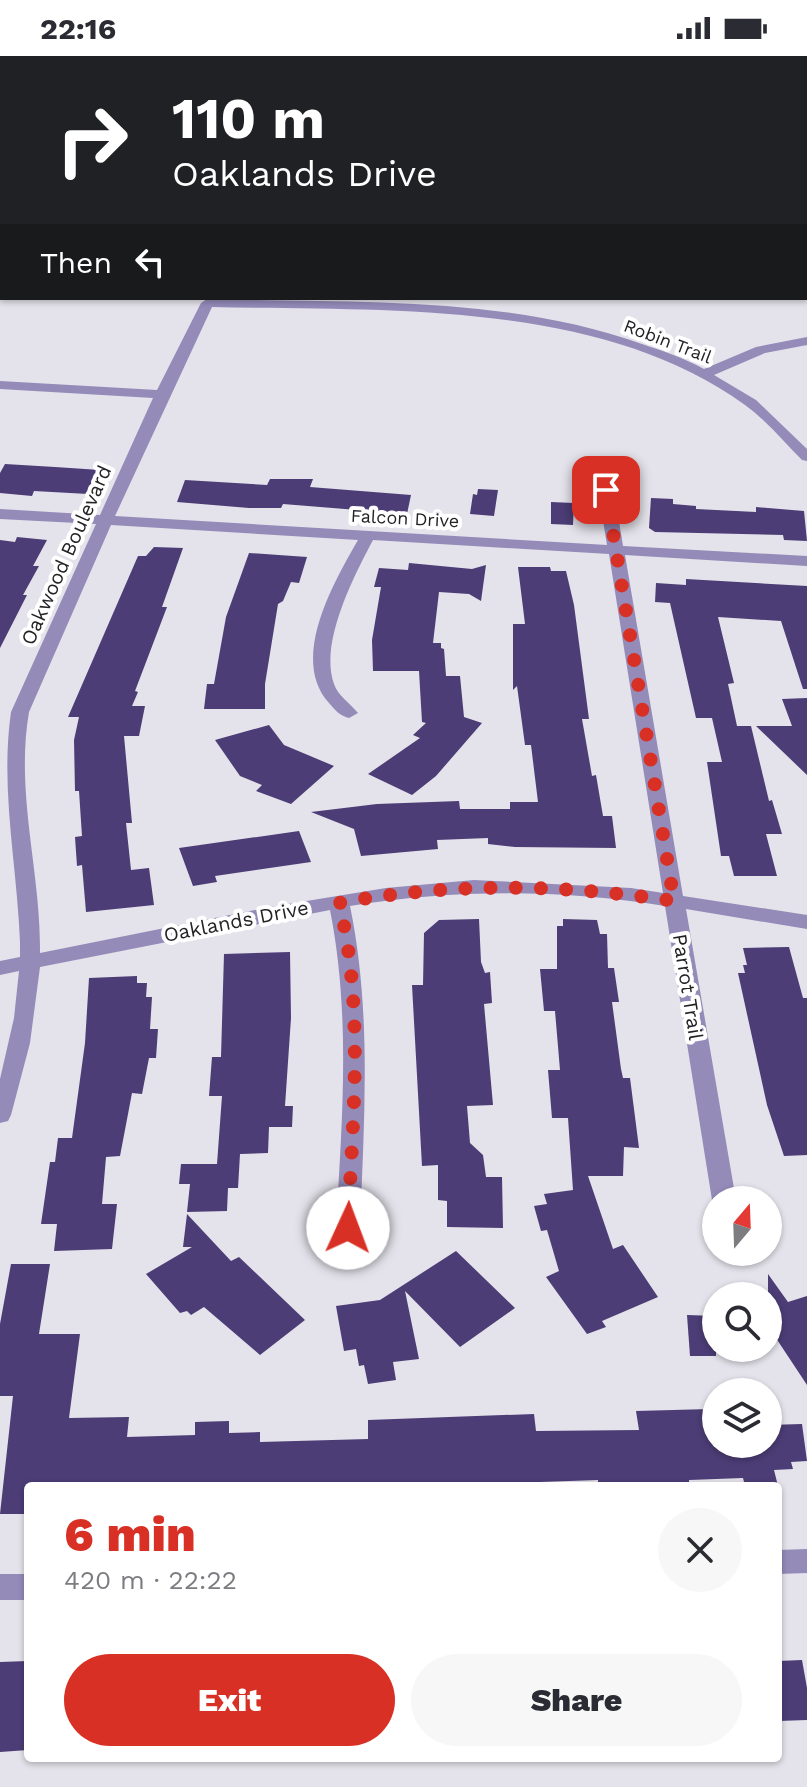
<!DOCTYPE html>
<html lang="en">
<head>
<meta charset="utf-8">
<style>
  body { margin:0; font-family:"Work Sans",sans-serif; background:#f7f7f7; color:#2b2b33; height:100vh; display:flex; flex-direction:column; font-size:30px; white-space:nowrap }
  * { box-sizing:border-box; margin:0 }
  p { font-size:26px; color:#7c7c81 }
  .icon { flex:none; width:44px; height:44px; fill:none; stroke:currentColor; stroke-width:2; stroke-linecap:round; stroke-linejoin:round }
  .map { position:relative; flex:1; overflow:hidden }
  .sheet { position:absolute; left:24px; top:1426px; width:758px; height:280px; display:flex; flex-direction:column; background:#fff; border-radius:8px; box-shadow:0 2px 6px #0004 }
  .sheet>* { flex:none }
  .hud { position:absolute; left:0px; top:0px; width:808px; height:244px; box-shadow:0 2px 6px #0004; background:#202124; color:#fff; overflow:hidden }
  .needle { width:52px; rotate:19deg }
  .fabs { position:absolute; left:702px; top:1130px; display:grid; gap:16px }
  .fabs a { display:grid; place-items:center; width:80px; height:80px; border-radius:50%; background:#fff; box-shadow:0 2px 6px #0004; font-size:40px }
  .pin { position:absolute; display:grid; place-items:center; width:68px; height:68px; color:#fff; margin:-34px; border-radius:16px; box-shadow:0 4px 12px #0006 }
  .me { position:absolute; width:88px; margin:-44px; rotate:2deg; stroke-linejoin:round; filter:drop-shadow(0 0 6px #0008) }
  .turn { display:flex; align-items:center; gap:28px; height:168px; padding:0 40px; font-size:36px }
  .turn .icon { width:104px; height:104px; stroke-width:2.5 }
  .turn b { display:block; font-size:56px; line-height:68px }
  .then { display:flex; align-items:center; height:76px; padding:0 40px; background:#0003; gap:16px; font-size:30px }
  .round { display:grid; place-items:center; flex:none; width:84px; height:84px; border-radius:42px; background:#f7f7f7 }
  .summary { display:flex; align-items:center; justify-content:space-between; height:136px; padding:0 40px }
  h1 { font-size:48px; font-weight:800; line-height:60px; color:#d93025 }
  .primary-button { display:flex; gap:16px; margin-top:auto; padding:16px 40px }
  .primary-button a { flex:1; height:92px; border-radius:48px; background:#d93025; color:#fff; font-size:32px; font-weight:800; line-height:92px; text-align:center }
  .primary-button a+a { background:#f7f7f7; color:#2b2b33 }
  .status { display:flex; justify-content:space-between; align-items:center; height:56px; padding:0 40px; background:#fff; direction:ltr }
  .status svg { height:22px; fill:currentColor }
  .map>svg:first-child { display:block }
</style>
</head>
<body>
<div class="status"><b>22:16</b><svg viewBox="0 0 49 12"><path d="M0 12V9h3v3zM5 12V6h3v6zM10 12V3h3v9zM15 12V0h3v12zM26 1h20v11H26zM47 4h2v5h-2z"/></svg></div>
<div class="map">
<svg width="807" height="1731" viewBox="0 0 807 1731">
  <rect width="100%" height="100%" fill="#e4e2ea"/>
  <!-- building -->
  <g fill="#4c3d76">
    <path d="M5,408l50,3 45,3 -12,24 -54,-3 -2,5 -32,-3v-20z"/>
    <path d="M270,423h43l-3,8 101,8 -4,19 -124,-10 -2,4h-32l-72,-6 8,-22 82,5z"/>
    <path d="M478,433l20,1 -4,26 -24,-2 3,-20 4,1z"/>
    <path d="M651,442l22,1v5l23,2v3l60,3v-5l48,4 3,30 -23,-1 -1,-5 -128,-3 -6,-4z"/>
    <path d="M551,446l23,1 -1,22 -22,-1z"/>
    <path d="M17,481l30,3 -14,26h6l-16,29h4l-27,53v-108l15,2z"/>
    <path d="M154,491l29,1 -21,59h5l-32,84 3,1 -6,14h13l-6,30h-15l8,87h-6l5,47 18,-2 5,37 -68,7 -4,-47 -5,1 -2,-29 7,-1 -3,-45h-4l-1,-51 5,-23h-11l70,-161h8z"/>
    <path d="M249,497l58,4 -8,26 -8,-1 -8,19 -5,3 -13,80v25h-61l3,-25h7l12,-67z"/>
    <path d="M409,507l63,6 14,-4 -5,36 -12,-7 -30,-2 -6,51h8v5l3,1 2,27h14l4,41 18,6 -46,53 -24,19 -44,-21 52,-36 -7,-3 13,-12 -4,-1 -3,-51h-46l-1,-31 9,-53h-7l5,-19 29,2z"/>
    <path d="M518,511h32l1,4h15l8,34 15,114h-7l10,57 4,-1 7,41h9l4,32 -101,-1 -27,-3v-6l-51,2 1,9 -77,7 -7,-27 -43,-17 66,-8 82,-3 1,8h50v-7h28l-7,-57h-6l-8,-59 -4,4v-66h12z"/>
    <path d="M686,523l121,7v103h-4l-22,-68 -63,-4 16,66 -6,1 9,42h14l18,75 3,-1 10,34h-16l11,42h-43l-5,-20h-8l-14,-94h15l-10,-44h-16l-26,-115 -15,-1 1,-19 30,2z"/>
    <path d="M807,642v77l-51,-49h36l-10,-27z"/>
    <path d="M269,669l15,20 50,21 -43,38 -35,-13 6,-6 -22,-9 -25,-36z"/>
    <path d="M299,775l12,31 -96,14 2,6 -24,4 -14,-38z"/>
    <path d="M479,863l2,43 4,11 5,-1 2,31 -8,1 9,101 -26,1 3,37 13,12 3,22h16l1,51 -56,-1v-26l-9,-1v-35l-16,1 -10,-181h11l1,-52 15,-13z"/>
    <path d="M563,863l34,1 3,14h7l1,34h6l5,34h-7l9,67 2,9h7l9,70 -15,-1 -1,29h-35l25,73 10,-4 35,52 -56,24 4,6 -19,7 -41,-57 13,-6 -12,-41 -6,1 -7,-25 13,-2 -3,-10 29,-4 -5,-72h-16l-4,-48h12l-5,-59h-11l-4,-42h17v-43h6z"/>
    <path d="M789,891l14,51h4v157l-23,1 -17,-51 -29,-132h7l-2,-8h4l-4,-17z"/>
    <path d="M290,896l1,66 -6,88h8l-1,21h-23l-1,26 -28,1 -2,34h-10l-1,23 -40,1 3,-28h-11l2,-20h36l5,-68h-13l3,-39h9l3,-103z"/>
    <path d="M137,920v7h10l-1,14h6l-2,32h8l-2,29h-7l-7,36 -10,-1 -12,63 -14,1 -4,47h15l-5,45 -58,2 3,-27h-16l9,-62h5l3,-24h14l13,-95 4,-65z"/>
    <path d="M187,1158l44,47 8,-4 66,63 -45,35 -56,-48 -13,8 -4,-4 -7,2 -34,-39 46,-27h-9z"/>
    <path d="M456,1195l59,57 -55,39 -55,-56 14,68 -26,3 3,18 -28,4 -4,-19 -5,1 -3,-17 -12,2 -8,-45 44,-6z"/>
    <path d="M11,1208h39l-11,70h41l-11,84 60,-1 -2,20 68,-2v-13l34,-1v12l31,-1v10l108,-3v-19l166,-6 2,17 103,-1 -3,-19 74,-2 6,35h52v-19l34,-1 5,37 -16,1 2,7 -19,1 4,16h-33l-2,-8 -54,2v6h-91v-6l-58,2 1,4h-513v28h-28l13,-118h-13v-72z"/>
    <path d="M768,1218l20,28 19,-6v89l-39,-59z"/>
    <path d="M687,1259l29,1v40h-26z"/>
    <path d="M802,1604l5,28v32l-29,1v-60z"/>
    <path d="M28,1605v89l-28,2v-90z"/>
  </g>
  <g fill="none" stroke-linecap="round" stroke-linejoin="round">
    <!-- minor -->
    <g fill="#948bb9" fill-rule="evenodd">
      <path d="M53,0h20l1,2h-20z"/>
      <path d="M317,0h14l1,2h-14z"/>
      <path d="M207,243c144,4 298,-4 435,45 21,7 42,14 62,25l52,-22 51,-10v8l-42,8 -51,22 42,25 51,49v12l-5,-1c-18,-18 -36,-40 -57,-55 -145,-106 -362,-94 -533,-98l-97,209 492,29 -9,-55 8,-5 8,5 9,56 184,10v10l-182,-11 58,341 124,19v14l-121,-20 50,291h-20v6l-4,-6 -47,-294c-104,-17 -212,-17 -315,0 22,107 14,214 10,322l-4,6 -8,3 -8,-3 -4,-6c6,-107 15,-213 -6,-318l-290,57 -10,76 -19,72 -3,6 -8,2v-44l14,-61 5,-47 -19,4v-14l20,-4v-15c-3,-78 -20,-153 -9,-230l85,-188 -96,-5v-10l100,6 53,-117 -153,-9v-8l157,9 44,-87zM111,469l247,15c-24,42 -69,119 -29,163 6,7 11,13 20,15l9,-5c-8,-10 -20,-17 -24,-29 -15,-41 20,-108 39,-144l236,14 54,339 -32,-5 -157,-8 -88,8 -116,19 -230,46c1,-82 -25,-159 -11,-241z"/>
      <path d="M807,1493v24l-29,1v-24z"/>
      <rect x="0" y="1518" width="28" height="26"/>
    </g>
    <!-- tertiary -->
    <g fill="#948bb9" fill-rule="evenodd">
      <path d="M233,0h18l-19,2z"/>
      <path d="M268,0h17l-18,2z"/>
      <path d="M612,0h25l-26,2z"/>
      <path d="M0,51h2l-2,7z"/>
    </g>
  </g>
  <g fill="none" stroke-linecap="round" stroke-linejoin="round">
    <!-- route -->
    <path stroke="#d93025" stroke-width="14" stroke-dasharray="0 25.2" d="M348,1172c4,-106 17,-221 -9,-325 113,-21 222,-19 335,-2l-68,-411"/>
  </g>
  <g text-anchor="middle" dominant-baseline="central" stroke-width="8" stroke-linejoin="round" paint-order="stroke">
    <!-- far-street labels -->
    <g font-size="18" fill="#232326" stroke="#fff">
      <text transform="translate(668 285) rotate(21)">Robin Trail</text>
      <text transform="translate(405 462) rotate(3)">Falcon Drive</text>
    </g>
    <!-- street labels -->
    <g font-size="20" fill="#232326" stroke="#fff">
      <text transform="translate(66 499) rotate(-66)">Oakwood Boulevard</text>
      <text transform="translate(236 865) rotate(-11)">Oaklands Drive</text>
      <text transform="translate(688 931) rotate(81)">Parrot Trail</text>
    </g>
  </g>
</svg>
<div class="fabs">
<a><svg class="needle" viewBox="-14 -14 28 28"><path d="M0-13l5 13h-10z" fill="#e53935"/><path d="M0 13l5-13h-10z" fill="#7c7c81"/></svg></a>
<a><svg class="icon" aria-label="search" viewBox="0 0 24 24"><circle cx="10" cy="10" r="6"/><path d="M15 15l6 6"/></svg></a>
<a><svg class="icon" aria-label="layers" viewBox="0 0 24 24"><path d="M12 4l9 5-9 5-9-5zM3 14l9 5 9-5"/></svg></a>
</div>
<div class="pin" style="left:606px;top:434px;background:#d93025"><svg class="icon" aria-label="arrive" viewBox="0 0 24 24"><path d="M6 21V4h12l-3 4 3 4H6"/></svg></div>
<svg class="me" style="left:348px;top:1172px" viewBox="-20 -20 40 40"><circle r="19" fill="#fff"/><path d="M0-13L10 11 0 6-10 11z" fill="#d93025"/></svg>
<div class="hud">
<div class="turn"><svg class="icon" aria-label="right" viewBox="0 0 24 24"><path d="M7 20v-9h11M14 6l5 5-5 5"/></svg><div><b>110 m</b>Oaklands Drive</div></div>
<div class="then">Then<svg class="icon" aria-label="left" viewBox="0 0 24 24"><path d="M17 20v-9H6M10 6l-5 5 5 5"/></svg></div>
</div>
<section class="sheet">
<div class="summary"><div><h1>6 min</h1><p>420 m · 22:22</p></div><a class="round"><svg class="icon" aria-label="close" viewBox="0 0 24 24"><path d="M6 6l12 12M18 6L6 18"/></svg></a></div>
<div class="primary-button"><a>Exit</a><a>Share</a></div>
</section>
</div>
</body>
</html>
